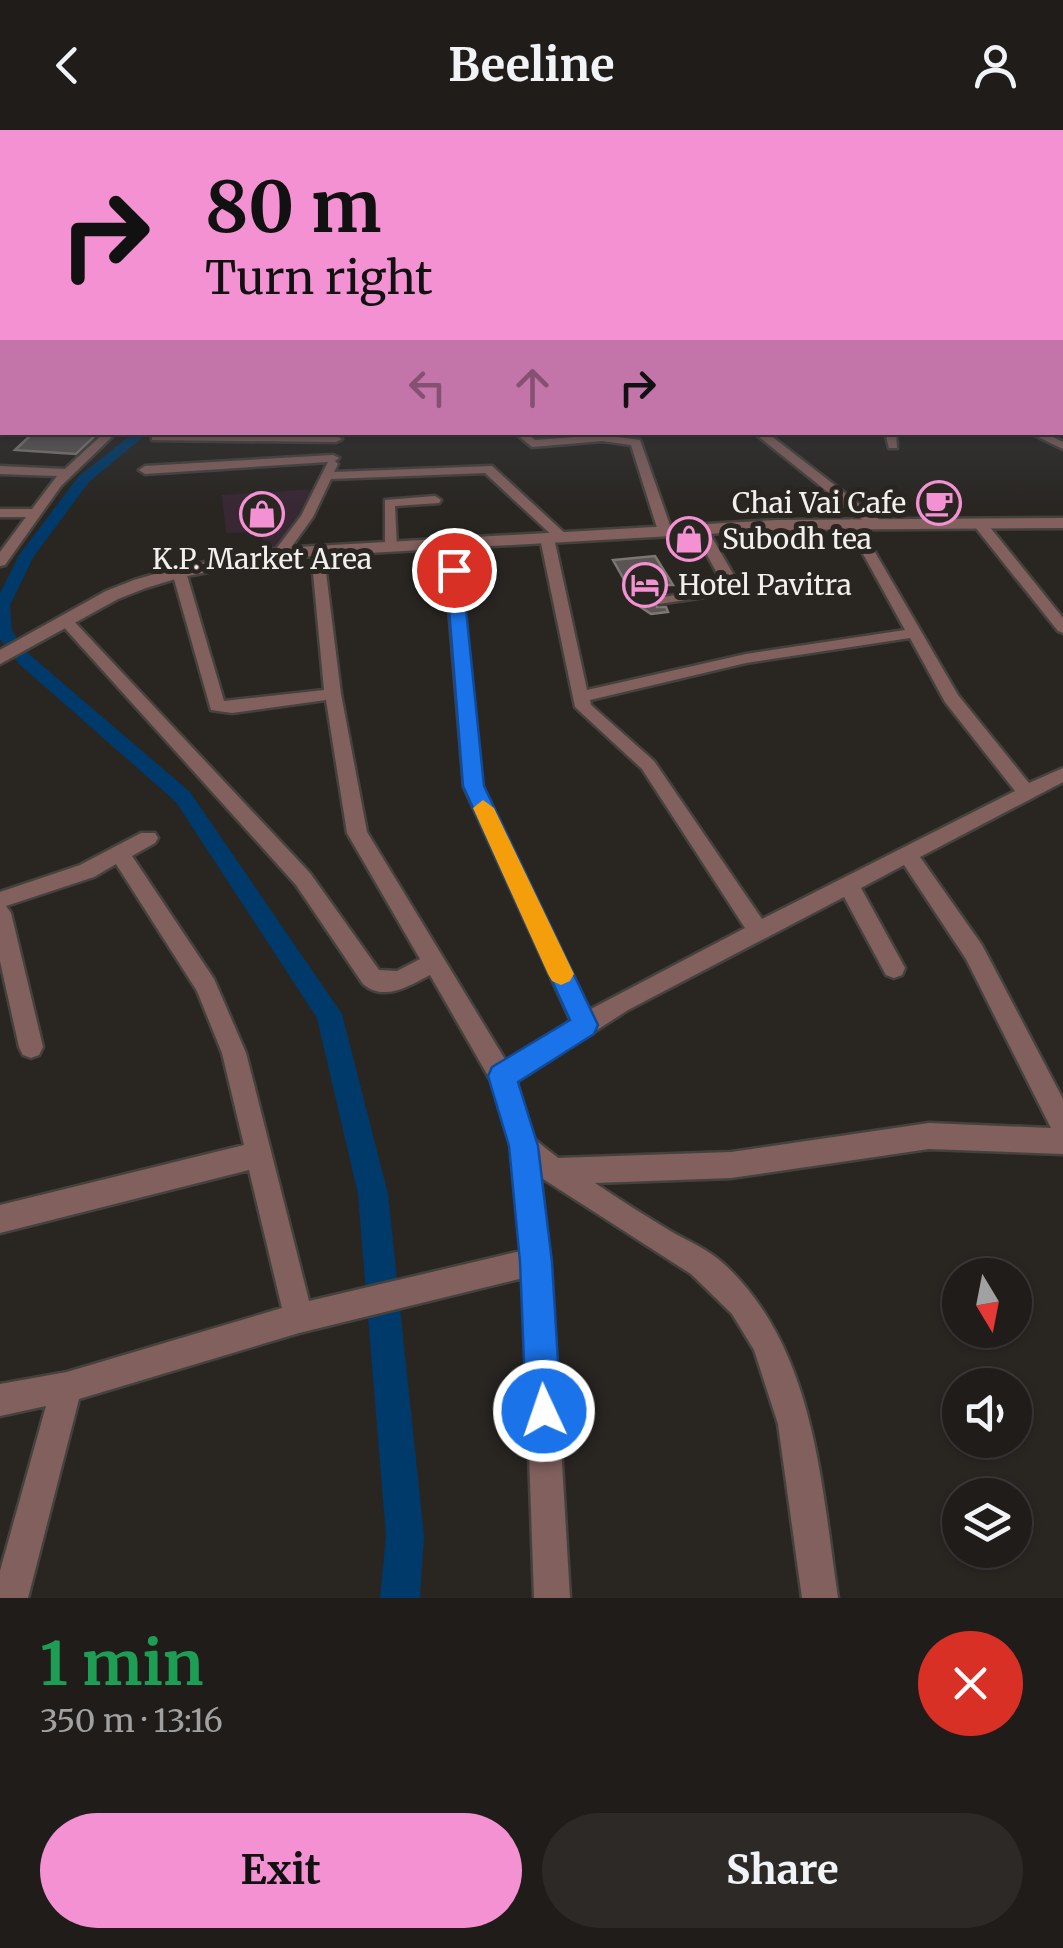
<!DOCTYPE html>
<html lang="en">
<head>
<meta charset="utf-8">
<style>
  body { margin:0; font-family:Merriweather,serif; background:#2c2927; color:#f1f3f6; height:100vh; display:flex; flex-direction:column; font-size:38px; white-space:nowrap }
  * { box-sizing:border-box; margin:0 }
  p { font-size:32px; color:#a1a1a2 }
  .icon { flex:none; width:55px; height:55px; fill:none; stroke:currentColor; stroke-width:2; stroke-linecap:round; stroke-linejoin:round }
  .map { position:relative; height:1468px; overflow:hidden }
  .panel { display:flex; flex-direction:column; background:#1f1c1a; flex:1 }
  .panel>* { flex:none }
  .banner { position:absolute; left:0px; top:0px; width:1065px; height:305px; box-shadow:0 2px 8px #0004,0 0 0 2px #3c3a39; background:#f491d3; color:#111; overflow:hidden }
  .needle { width:65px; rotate:170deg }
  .buttons { position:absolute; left:942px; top:1128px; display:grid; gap:20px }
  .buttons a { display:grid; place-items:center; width:90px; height:90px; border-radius:50%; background:#1f1c1a; box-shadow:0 2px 8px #0004,0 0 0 2px #3c3a39; font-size:50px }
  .pin { position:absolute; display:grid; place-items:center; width:85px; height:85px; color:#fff; margin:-42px; border:5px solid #fff; border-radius:50%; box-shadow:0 2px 10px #0007 }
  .me { position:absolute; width:110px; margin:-55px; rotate:357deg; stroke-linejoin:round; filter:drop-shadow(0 0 8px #0008) }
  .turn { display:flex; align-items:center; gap:35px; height:210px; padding:0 40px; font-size:45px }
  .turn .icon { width:130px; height:130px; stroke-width:2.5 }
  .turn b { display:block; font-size:70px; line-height:85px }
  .lanes { display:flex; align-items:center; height:95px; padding:0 40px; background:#0003; justify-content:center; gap:50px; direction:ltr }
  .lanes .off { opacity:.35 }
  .round { display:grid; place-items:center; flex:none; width:105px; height:105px; border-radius:52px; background:#2c2927 }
  .overview { display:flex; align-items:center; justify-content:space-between; height:170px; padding:0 40px }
  h1 { font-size:60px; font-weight:700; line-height:75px; color:#1e9e55 }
  .button { display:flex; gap:20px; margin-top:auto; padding:20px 40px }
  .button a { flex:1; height:115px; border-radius:60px; background:#f491d3; color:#111; font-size:40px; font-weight:700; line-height:115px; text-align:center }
  .button a+a { background:#2c2927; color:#f1f3f6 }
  header { display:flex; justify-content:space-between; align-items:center; height:130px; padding:0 40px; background:#1f1c1a; font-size:45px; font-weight:700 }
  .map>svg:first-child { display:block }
</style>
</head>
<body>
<header><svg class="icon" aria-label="back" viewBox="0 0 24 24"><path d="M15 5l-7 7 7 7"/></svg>Beeline<svg class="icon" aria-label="person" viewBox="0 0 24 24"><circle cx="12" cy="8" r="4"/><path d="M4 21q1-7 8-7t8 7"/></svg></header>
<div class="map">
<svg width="1063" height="1468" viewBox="0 0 1063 1468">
  <rect width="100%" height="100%" fill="#292622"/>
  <!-- commercial -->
  <path fill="#382833" d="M313,359l-28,52 -20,12 -3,-21 -36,1 -4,-38z"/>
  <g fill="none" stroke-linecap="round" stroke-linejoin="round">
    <!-- canal -->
    <path fill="#003a6a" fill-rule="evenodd" d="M135,302h14l-60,50 -55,74 -24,49 2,26 18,24 160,137 152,222 46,180 36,342 -4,62h-40l6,-62 -28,-342 -41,-176 -141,-216 -158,-139 -18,-24v-46l19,-38 60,-79z"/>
  </g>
  <!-- building -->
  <g fill="#5a5452" stroke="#7d7774" stroke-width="2.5">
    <path d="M34,302h65l-23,22 -61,-4z"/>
    <path d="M655,426l18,29h-19l5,9 -2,13h9l2,5 -17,2 -12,-8 -26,-46z"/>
  </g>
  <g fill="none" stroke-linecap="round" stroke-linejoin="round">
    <!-- minor casing -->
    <g stroke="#45423e" stroke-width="5">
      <g id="minor">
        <rect x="1062" y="216" width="1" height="7"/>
        <path d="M2,224v8l-2,1v-8z"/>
        <rect x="0" y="256" width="2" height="6"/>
        <rect x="1062" y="271" width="1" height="6"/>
        <path d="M105,302h12l-56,54 -56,79 -5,1v-14l26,-35h-26v-8h32l25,-33 -57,-2v-8l65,3z"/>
        <path d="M514,302h12l9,8 67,-5 38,5 32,91 -7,4 -7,-4 -27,-86 -29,-4 -70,6z"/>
        <path d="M753,302h13l114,88v6h-10z"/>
        <path d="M885,302h11l1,16h-8z"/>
        <path d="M1028,302h15l20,10v7z"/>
        <path d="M156,305l180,1 6,3 -6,3 -184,-2v-4z"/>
        <path d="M333,325l6,3 -4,3 3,3 -4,8 158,-6 77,71 -12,3 -72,-67 -154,6 -18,38 -28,39 -5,1 -7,-4 28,-37 27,-54 -183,12 -6,-4 6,-4z"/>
        <path d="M435,366l6,4 -2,3 -44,3 2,42 -12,3v-51z"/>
        <path d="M852,389l6,4 100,172 71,88 34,-15v14l-143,75 62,88 81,154v55l-134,-5 -198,29 -136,5c25,17 51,33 77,49 18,10 37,18 52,32 91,84 97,219 114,334h-36l-24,-174 -24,-74 -22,-36 -41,-40 -151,-97 10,84 20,337h-36l-11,-320 -224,55 -220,66 -51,199h-28v-27l46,-165 -46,10v-32l67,-12 215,-64 -33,-138 -249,63v-28l244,-60 -22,-92 -25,-62 -81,-127 -22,13 -88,29 5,7 32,134 -4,8 -8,3 -8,-3 -4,-8 -19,-86v-69l80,-27 61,-32h14l3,5 -3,5 -23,13 82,123 32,74 63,248 212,-50 -10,-104 -20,-66 -61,-106c-21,11 -46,27 -67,9l-67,-99 -236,-262v-6h10l240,256 69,97 18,1 23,-12 -73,-126 -21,-133 -94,13 -21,-3 -39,-138 7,-4 7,4 38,129 100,-11 -13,-139 12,-3 18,146 26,138 139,229 65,-40 -107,-234 -16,-191 -1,-52 7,-4 7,4 1,52 20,191 107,223 156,-82 -103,-159 -67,-62 -35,-169 7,-4 7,4 33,152 159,-36 159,-24 -59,-107zM910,508l35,64 70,89 -253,128 -108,-158 -63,-56 -1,-5 156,-37zM904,735l62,94 85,169 -122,-5 -198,29 -173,6 -24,-19 -18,-57 112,-72 216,-113 42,78 8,3 8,-3 3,-7 -44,-80z"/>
        <path d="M975,391h10l78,97v15l-5,-2 -83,-104z"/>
        <path d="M695,396l12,3 32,55 -1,5 -7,4 -72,11v-6l65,-12 -31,-57z"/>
      </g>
    </g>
    <!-- tertiary casing -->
    <g stroke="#45423e" stroke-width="5">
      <path id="tertiary" d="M1063,388v10l-286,2 -497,28 -98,19 -36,11 -28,11 -118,65v-14l106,-59 28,-11 45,-13 101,-19 497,-28z"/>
    </g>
    <!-- minor -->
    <use href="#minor" fill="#82605e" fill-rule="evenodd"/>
    <!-- tertiary -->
    <use href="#tertiary" fill="#82605e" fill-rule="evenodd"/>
  </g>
  <!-- sky -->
  <linearGradient id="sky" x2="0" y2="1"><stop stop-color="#171513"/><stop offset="0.45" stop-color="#43474f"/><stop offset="1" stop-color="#43474f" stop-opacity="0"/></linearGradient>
  <rect width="1063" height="376" fill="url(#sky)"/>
  <!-- route -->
  <path fill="#1a73e8" stroke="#114b97" stroke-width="2.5" d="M454,435l8,5 22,216 114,239 -4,9 -76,48 20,64 14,116 9,149 -5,13 -12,5 -13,-5 -5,-13 -6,-149 -11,-116 -21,-70 4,-9 78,-47 -107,-234 -17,-216z"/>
  <!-- slow -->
  <path fill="#f59e0b" d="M483,670l11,8 80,166 -4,7 -9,4 -9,-4 -4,-7 -75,-166z"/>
  <!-- icons -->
  <defs>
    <g id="cafe-ring" transform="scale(2.25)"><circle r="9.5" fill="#292622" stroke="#f491d3" stroke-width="1.5"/><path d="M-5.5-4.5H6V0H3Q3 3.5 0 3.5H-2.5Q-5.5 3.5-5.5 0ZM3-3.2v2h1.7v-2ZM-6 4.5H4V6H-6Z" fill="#f491d3"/></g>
    <g id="shop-ring" transform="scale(2.25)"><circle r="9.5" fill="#292622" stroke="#f491d3" stroke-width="1.5"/><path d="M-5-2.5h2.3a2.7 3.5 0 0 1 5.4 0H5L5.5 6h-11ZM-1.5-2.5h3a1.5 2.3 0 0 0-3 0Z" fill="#f491d3"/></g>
    <g id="hotel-ring" transform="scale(2.25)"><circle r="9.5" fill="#292622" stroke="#f491d3" stroke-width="1.5"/><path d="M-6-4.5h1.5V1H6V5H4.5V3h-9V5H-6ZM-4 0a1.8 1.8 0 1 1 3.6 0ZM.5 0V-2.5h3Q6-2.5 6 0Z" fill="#f491d3"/></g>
  </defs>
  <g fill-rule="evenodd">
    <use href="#cafe-ring" x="939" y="373"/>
    <use href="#shop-ring" x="262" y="384"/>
    <use href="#shop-ring" x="689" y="409"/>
    <use href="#hotel-ring" x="645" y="455"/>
  </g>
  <g text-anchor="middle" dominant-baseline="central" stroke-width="10" stroke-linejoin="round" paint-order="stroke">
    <!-- far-poi labels -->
    <g font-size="28" fill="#f2f0ed" stroke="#292622" text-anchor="start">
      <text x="906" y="373" text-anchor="end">Chai Vai Cafe</text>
      <text x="722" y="409">Subodh tea</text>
      <text x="262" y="429" text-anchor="middle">K.P. Market Area</text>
      <text x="678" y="455">Hotel Pavitra</text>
    </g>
  </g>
</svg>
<div class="buttons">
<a><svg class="needle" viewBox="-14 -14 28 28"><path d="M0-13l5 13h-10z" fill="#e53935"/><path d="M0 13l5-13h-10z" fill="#a1a1a2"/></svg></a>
<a><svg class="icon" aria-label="sound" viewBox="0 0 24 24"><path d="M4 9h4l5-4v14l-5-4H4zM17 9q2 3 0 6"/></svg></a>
<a><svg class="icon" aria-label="layers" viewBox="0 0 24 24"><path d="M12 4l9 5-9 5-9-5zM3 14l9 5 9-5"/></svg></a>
</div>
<div class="pin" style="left:454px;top:440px;background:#d93025"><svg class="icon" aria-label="arrive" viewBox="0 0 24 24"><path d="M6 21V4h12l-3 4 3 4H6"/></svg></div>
<svg class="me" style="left:544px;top:1281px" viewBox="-20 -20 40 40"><circle r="17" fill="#1a73e8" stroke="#fff" stroke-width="3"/><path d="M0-11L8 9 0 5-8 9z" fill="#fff"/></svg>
<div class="banner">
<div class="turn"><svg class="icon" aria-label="right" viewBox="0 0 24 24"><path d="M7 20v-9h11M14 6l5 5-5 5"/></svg><div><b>80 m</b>Turn right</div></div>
<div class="lanes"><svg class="icon off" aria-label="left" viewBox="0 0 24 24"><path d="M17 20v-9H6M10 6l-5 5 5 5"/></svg><svg class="icon off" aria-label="ahead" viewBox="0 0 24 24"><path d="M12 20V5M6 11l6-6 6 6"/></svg><svg class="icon" aria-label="right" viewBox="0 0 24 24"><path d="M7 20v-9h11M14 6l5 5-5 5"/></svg></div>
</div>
</div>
<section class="panel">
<div class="overview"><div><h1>1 min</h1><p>350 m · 13:16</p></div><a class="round" style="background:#d93025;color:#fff"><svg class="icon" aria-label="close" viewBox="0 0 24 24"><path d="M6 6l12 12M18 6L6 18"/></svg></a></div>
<div class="button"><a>Exit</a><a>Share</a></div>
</section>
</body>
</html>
